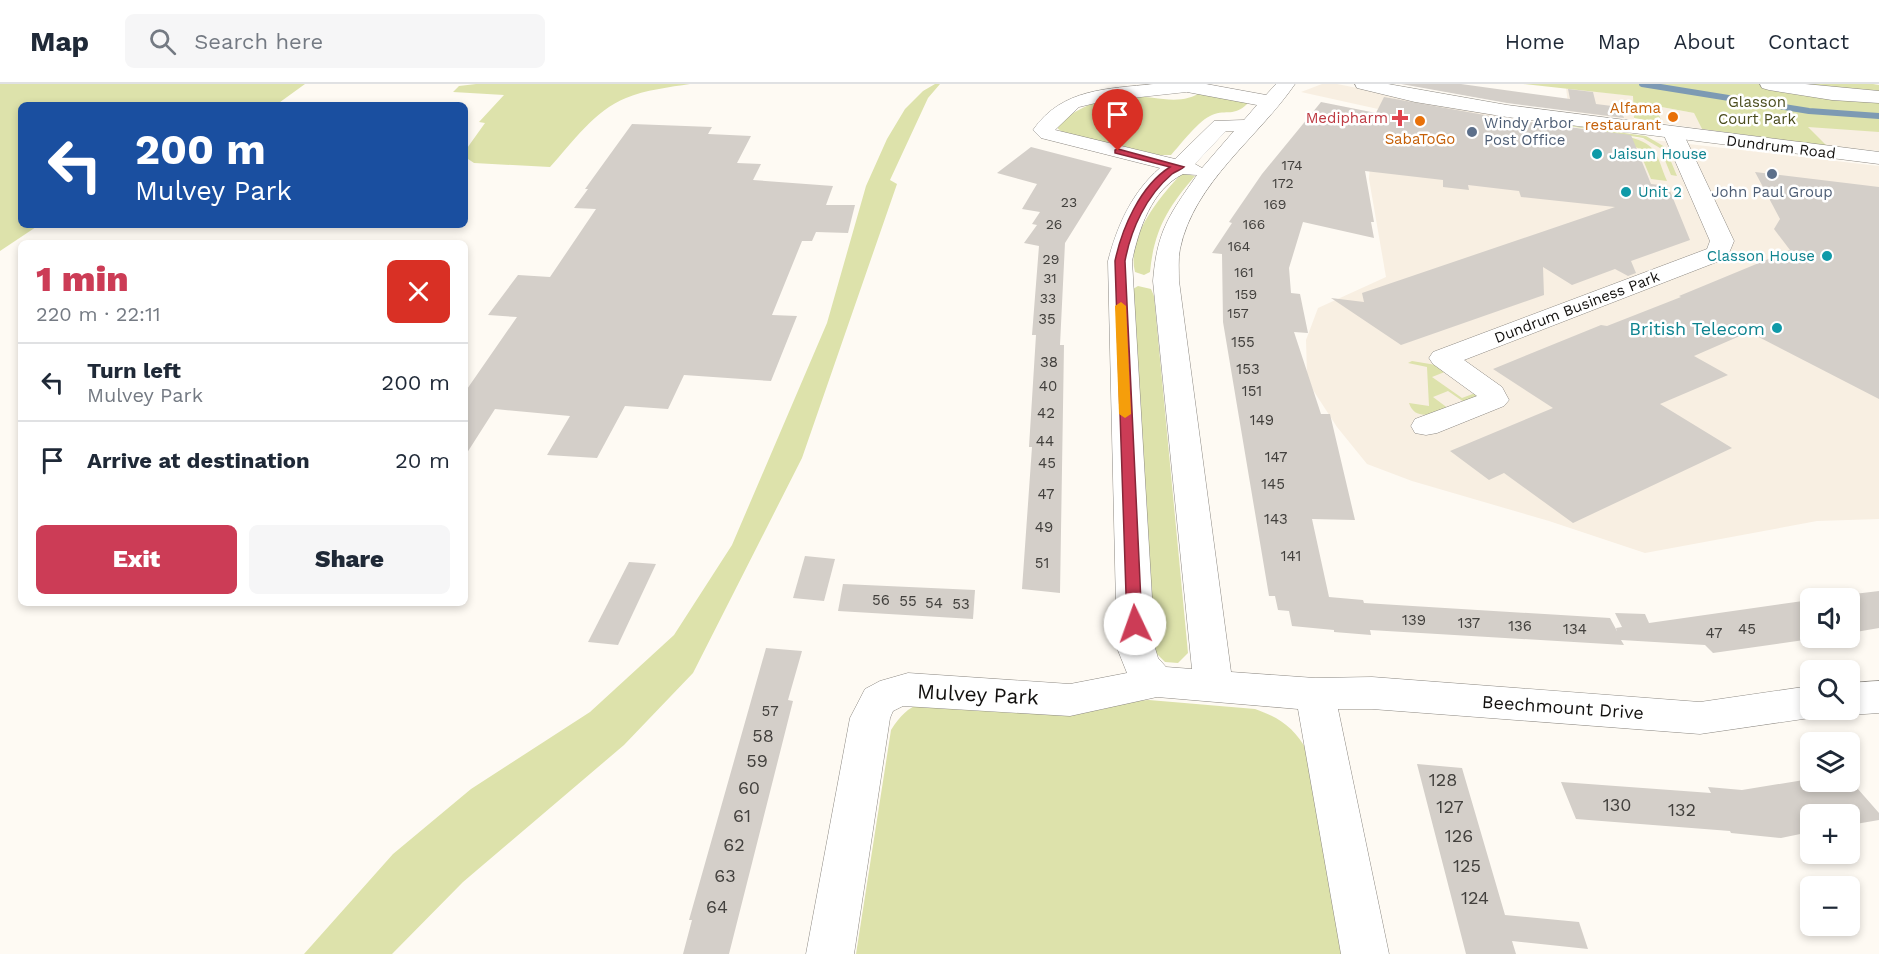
<!DOCTYPE html>
<html lang="en">
<head>
<meta charset="utf-8">
<style>
  body { margin:0; font-family:"Work Sans",sans-serif; background:#f6f6f7; color:#1f2937; height:100vh; display:flex; flex-direction:column; font-size:22px; white-space:nowrap }
  * { box-sizing:border-box; margin:0 }
  p { font-size:20px; color:#747a83 }
  .icon { flex:none; width:33px; height:33px; fill:none; stroke:currentColor; stroke-width:2; stroke-linecap:round; stroke-linejoin:round }
  .map { position:relative; flex:1; overflow:hidden }
  .drawer { position:absolute; left:18px; top:156px; width:450px; height:366px; display:flex; flex-direction:column; background:#fff; border-radius:9px; box-shadow:0 3px 9px #0003 }
  .drawer>* { flex:none }
  .guide { position:absolute; left:18px; top:18px; width:450px; height:126px; border-radius:9px; box-shadow:0 3px 9px #0003; background:#1a4fa0; color:#fff; overflow:hidden }
  .fabs { position:absolute; left:1800px; top:504px; display:grid; gap:12px }
  .fabs a { display:grid; place-items:center; width:60px; height:60px; border-radius:9px; background:#fff; box-shadow:0 3px 9px #0003; font-size:30px }
  .pin { position:absolute; display:grid; place-items:center; width:51px; height:51px; color:#fff; margin:-62px -26px; border-radius:50% 50% 50% 0; rotate:-45deg; box-shadow:0 0 6px #0007 }
  .pin .icon { rotate:45deg }
  .me { position:absolute; width:66px; margin:-33px; rotate:357deg; stroke-linejoin:round; filter:drop-shadow(0 0 4px #0008) }
  .turn { display:flex; align-items:center; gap:21px; height:126px; padding:0 18px; font-size:27px }
  .turn .icon { width:78px; height:78px; stroke-width:2.5 }
  .turn b { display:block; font-size:42px; line-height:51px }
  .round { display:grid; place-items:center; flex:none; width:63px; height:63px; border-radius:9px; background:#f6f6f7 }
  .overview { display:flex; align-items:center; justify-content:space-between; height:102px; padding:0 18px }
  h1 { font-size:36px; font-weight:800; line-height:45px; color:#cc3c56 }
  .primary-button { display:flex; gap:12px; margin-top:auto; padding:12px 18px }
  .primary-button a { flex:1; height:69px; border-radius:9px; background:#cc3c56; color:#fff; font-size:24px; font-weight:800; line-height:69px; text-align:center }
  .primary-button a+a { background:#f6f6f7; color:#1f2937 }
  ul { padding:0; list-style:none }
  li { display:flex; align-items:center; gap:18px; height:78px; padding:0 18px; border-top:2px solid #e0e1e3 }
  li div { flex:1 }
  li b { display:block; font-size:22px }
  li em { font-style:normal }
  header { display:flex; align-items:center; gap:36px; box-sizing:border-box; height:84px; padding:0 30px; background:#fff; border-bottom:2px solid #e0e1e3 }
  header strong { font-size:28px }
  nav { display:flex; gap:33px; margin-inline-start:auto; font-size:21px }
  .search { width:420px; height:54px; background:#f6f6f7; display:flex; align-items:center; gap:15px; box-sizing:border-box; padding:0 21px; border-radius:9px; color:#747a83; font-size:22px }
  .map>svg:first-child { display:block }
</style>
</head>
<body>
<header>
<strong>Map</strong>
<div class="search"><svg class="icon" aria-label="search" viewBox="0 0 24 24"><circle cx="10" cy="10" r="6"/><path d="M15 15l6 6"/></svg>Search here</div>
<nav><a>Home</a><a>Map</a><a>About</a><a>Contact</a></nav>
</header>
<div class="map">
<svg width="1879" height="870" viewBox="0 0 1879 870">
  <rect width="100%" height="100%" fill="#fefaf3"/>
  <!-- built -->
  <g fill="#f8efe2">
    <path d="M1322,0h15l205,40 103,15 234,27v353l-62,2 -172,32 -96,-32 -137,-40 -45,-17 -30,-37 -24,-37 -6,-15 -1,-35 12,-32 68,-31 -17,-98 4,-60 5,-10 -77,-17z"/>
    <path d="M1566,4l68,8v24l-65,-9z"/>
    <path d="M1656,22l38,7 8,16 -40,-6z"/>
    <path d="M1814,42l65,5v20l-52,-5 -21,-19z"/>
  </g>
  <!-- green -->
  <g fill="#dde2ab">
    <path d="M0,0h305l-29,21h-255v120h18l-39,26z"/>
    <path d="M476,0h214c-20,3 -45,6 -64,14 -31,12 -54,45 -76,69l-76,-4 -6,-4 -3,-8 20,-28 -6,-1 25,-27 -51,-3 6,-6z"/>
    <path d="M935,0h5l-12,14 -38,82 7,4 -95,274 -109,215 -69,72 -161,137 -71,72h-88l89,-100 78,-65 119,-77 84,-77 58,-90 95,-222 39,-137 21,-47 18,-30 18,-18z"/>
    <path d="M1523,0h237l45,9 4,-9h64l6,1v47l-71,-5 19,19 -125,-17 -8,-16 -38,-7 6,17 -28,-5 -1,-22z"/>
    <path d="M1202,7l45,11v2c-13,13 -20,5 -35,11 -13,5 -31,29 -41,40h-12l-97,-23 -6,-5 2,-4c24,-17 44,-26 74,-27 23,0 50,11 70,-5z"/>
    <path d="M1538,37l108,15 19,11 12,29 -6,-1 -11,-27 -17,-10z"/>
    <path d="M1629,53c30,8 27,18 38,44l-16,-2 -13,-31 -4,-1z"/>
    <path d="M1182,89l13,3c-27,31 -41,54 -45,96l-6,3 -9,-3c-9,-36 25,-75 47,-99z"/>
    <path d="M1138,202l13,3 3,7 34,357 -10,10 -13,-1 -11,-11 -21,-362z"/>
    <path d="M1412,277l24,4 11,6 -15,6 30,21 16,-6 2,3 -16,7 -16,-11 -15,6 16,12c-14,4 -34,13 -40,-6l20,3 -2,-39 -19,-4z"/>
    <path d="M957,614l143,12 32,-9 17,-1 106,9c26,9 39,19 53,43l37,202h-489l35,-224c19,-30 33,-28 66,-32z"/>
  </g>
  <g fill="none" stroke-linecap="round" stroke-linejoin="round">
    <!-- stream -->
    <path stroke="#7d9ab3" stroke-width="6" d="M1642,0l167,27 70,5"/>
  </g>
  <!-- building -->
  <g fill="#d4cfc9">
    <path d="M1401,0h60l109,15 -2,-10 25,3 3,12 24,3 4,11 -117,-15z"/>
    <path d="M1384,13l123,22 124,16 20,49 17,2 22,54 -59,21 5,12 -8,3 -13,-7 -43,16 -29,-18 1,28 -143,50 -70,-47 33,4 -2,-9 253,-86 -94,-10 -2,-6 -51,-6 1,5 -26,-3v-7l-78,-9 9,51h-3l3,16 -71,-16 -14,46 2,25 9,1 8,39 -14,-1 27,82h9l25,106 -43,-1 17,78 34,3 1,3 246,15 7,13 -1,-3 6,-1 -7,-14 30,1 4,9 161,-23v38h8l-105,15 -8,-8 -84,-5 3,5 -254,-15 1,5 -37,-3v-2l-42,-4 -3,-15 -11,-1 -3,-14h-6l-46,-274 -1,-68 -10,-1 20,-30 -3,-1 33,-48 59,-72 55,11z"/>
    <path d="M632,40l80,3 -4,7 43,2 -14,27 24,1 -8,16 80,6 -7,19h29l-7,28 -32,-1 -4,9h-10l-30,74 25,1 -26,65 -87,-6 -16,34 -43,-3 -28,52 -50,-3 23,-39 -75,-7 -30,47v-64l52,-75 -29,-2 30,-40 32,2 46,-68 -22,-1 14,-19h-3z"/>
    <path d="M1031,63l81,21 -47,75 -5,102h4l-4,248 -38,-4 10,-142h-3l7,-112h-4l7,-89 -15,-3 13,-18 -5,-1 8,-12 -18,-3 15,-25 -40,-11z"/>
    <path d="M1755,88l124,15v212l-130,-67 -55,24 34,19 -68,29 72,44 -159,75 -69,-50 -15,7 -39,-29 103,-43 -60,-39 108,-44 6,1 74,-29 -2,-1 111,-46 -16,-21 6,-10z"/>
    <path d="M805,472l30,3 -11,42 -31,-3z"/>
    <path d="M629,478l27,2 -38,81 -30,-3z"/>
    <path d="M843,500l132,6 -2,29 -135,-8z"/>
    <path d="M1879,507v37l-29,5v-35h-29z"/>
    <path d="M766,564l36,3 -14,49 5,1 -64,253h-46l9,-34h-3z"/>
    <path d="M1417,680l45,4 43,147 74,7 9,27 -76,-8 4,13h-50z"/>
    <path d="M1810,695v3l40,-2 29,33v7l-29,5v-11h-40v18l-29,6 -50,-5 -1,-2 -154,-12 -15,-37 150,11 -3,-6 34,3z"/>
  </g>
  <g fill="none" stroke-linecap="round" stroke-linejoin="round">
    <!-- minor casing -->
    <g stroke="#8c8882" stroke-width="1">
      <g id="minor">
        <path d="M1153,0h53l60,11 10,-11h19c-37,54 -101,98 -115,165 -2,10 -1,22 -1,32l52,391 84,6 57,-1 328,25 110,-16v24h16l-2,3 -14,5 -110,16 -328,-25h-34l51,245h-48l-43,-245 -141,-12 -87,19 -167,-10 -10,5 -3,7 -36,236h-48l44,-236 15,-29 15,-8 28,-8 162,11 57,-11 -10,-25 -9,-387c9,-35 24,-69 52,-93l-119,-30 -8,-8c29,-42 75,-41 120,-46zM1187,8l70,13 -13,15 -30,1 -39,38 -120,-29 24,-23 25,-6zM1226,47h8l-32,37 -7,-4zM1183,90l14,1c-28,40 -40,56 -44,106l39,388 -26,-2 -8,-9 -3,-10 -23,-387c7,-32 19,-71 51,-87z"/>
        <path d="M1760,0h45l74,7v12l-47,-3 -63,-10 -7,-2z"/>
        <path d="M1673,43l7,2 3,4 51,108 -7,17 -263,102 38,27 7,13 -5,6 -67,27 -11,2 -11,-2 -4,-7 4,-7 62,-23 -44,-32 -4,-6 4,-6 274,-103 3,-8 -47,-108 3,-4z"/>
        <path d="M1879,597v32l-29,2 -14,-5h14v-27z"/>
      </g>
    </g>
    <!-- major casing -->
    <g stroke="#8c8882" stroke-width="1">
      <path id="major" d="M1355,0h33l119,21 372,47v12l-372,-47 -92,-15 -58,-14z"/>
    </g>
    <!-- minor -->
    <use href="#minor" fill="#fff" fill-rule="evenodd"/>
    <!-- major -->
    <use href="#major" fill="#fff" fill-rule="evenodd"/>
  </g>
  <!-- route -->
  <path fill="#cc3c56" stroke="#852738" stroke-width="1.5" d="M1118,65l66,18c-3,3 -8,4 -12,7 -26,22 -41,55 -47,87l17,363 -2,4h-11l-2,-4 -12,-363c7,-33 25,-75 55,-94l-55,-14v-3z"/>
  <!-- slow -->
  <path fill="#f59e0b" d="M1121,218l5,4 5,108 -6,4 -6,-4 -4,-108z"/>
  <!-- markers -->
  <g fill="#e8710a" stroke="#fff" stroke-width="2">
    <circle cx="1673" cy="33" r="6"/>
    <circle cx="1420" cy="37" r="6"/>
  </g>
  <path fill="#e0444e" stroke="#fff" stroke-width="2" d="M1397 25h6v6h6v6h-6v6h-6v-6h-6v-6h6z"/>
  <g fill="#5c6f8a" stroke="#fff" stroke-width="2">
    <circle cx="1472" cy="48" r="6"/>
    <circle cx="1772" cy="90" r="6"/>
  </g>
  <g fill="#0f9aa8" stroke="#fff" stroke-width="2">
    <circle cx="1597" cy="70" r="6"/>
    <circle cx="1626" cy="108" r="6"/>
    <circle cx="1827" cy="172" r="6"/>
    <circle cx="1777" cy="244" r="6"/>
  </g>
  <g text-anchor="middle" dominant-baseline="central" stroke-width="5" stroke-linejoin="round" paint-order="stroke">
    <!-- far-number labels -->
    <g font-size="14" fill="#42403d">
      <text x="1292" y="81">174</text>
      <text x="1283" y="99">172</text>
      <text x="1069" y="118">23</text>
      <text x="1275" y="120">169</text>
      <text x="1054" y="140">26</text>
      <text x="1254" y="140">166</text>
      <text x="1239" y="162">164</text>
      <text x="1051" y="175">29</text>
      <text x="1244" y="188">161</text>
      <text x="1050" y="194">31</text>
      <text x="1246" y="210">159</text>
      <text x="1048" y="214">33</text>
      <text x="1238" y="229">157</text>
    </g>
    <!-- far-park labels -->
    <g font-size="15" fill="#4a4c1d" stroke="#fff">
      <text x="1757" y="18">Glasson<tspan x="1757" dy="17">Court Park</tspan></text>
    </g>
    <!-- far-food labels -->
    <g font-size="15" fill="#c56008" stroke="#fff" text-anchor="end">
      <text x="1661" y="24">Alfama<tspan x="1661" dy="17">restaurant</tspan></text>
      <text x="1420" y="55" text-anchor="middle">SabaToGo</text>
    </g>
    <!-- far-health labels -->
    <g font-size="15" fill="#be3a42" stroke="#fff" text-anchor="end">
      <text x="1388" y="34">Medipharm</text>
    </g>
    <!-- far-service labels -->
    <g font-size="15" fill="#4e5e75" stroke="#fff" text-anchor="start">
      <text x="1484" y="39">Windy Arbor<tspan x="1484" dy="17">Post Office</tspan></text>
      <text x="1772" y="108" text-anchor="middle">John Paul Group</text>
    </g>
    <!-- far-street labels -->
    <g font-size="15" fill="#12100e" stroke="#fff">
      <text transform="translate(1781 63) rotate(7)">Dundrum Road</text>
      <text transform="translate(1577 223) rotate(-21)">Dundrum Business Park</text>
    </g>
    <!-- far-culture labels -->
    <g font-size="15" fill="#0d838f" stroke="#fff" text-anchor="start">
      <text x="1609" y="70">Jaisun House</text>
      <text x="1638" y="108">Unit 2</text>
      <text x="1815" y="172" text-anchor="end">Classon House</text>
    </g>
    <!-- number labels -->
    <g font-size="15" fill="#42403d">
      <text x="1047" y="235">35</text>
      <text x="1243" y="258">155</text>
      <text x="1049" y="278">38</text>
      <text x="1248" y="285">153</text>
      <text x="1048" y="302">40</text>
      <text x="1252" y="307">151</text>
      <text x="1046" y="329">42</text>
      <text x="1262" y="336">149</text>
      <text x="1045" y="357">44</text>
      <text x="1276" y="373">147</text>
      <text x="1047" y="379">45</text>
      <text x="1273" y="400">145</text>
      <text x="1046" y="410">47</text>
      <text x="1276" y="435">143</text>
      <text x="1044" y="443">49</text>
      <text x="1291" y="472">141</text>
      <text x="1042" y="479">51</text>
      <text x="881" y="516">56</text>
      <text x="908" y="517">55</text>
      <text x="934" y="519">54</text>
      <text x="961" y="520">53</text>
      <text x="1414" y="536">139</text>
      <text x="1469" y="539">137</text>
      <text x="1520" y="542">136</text>
      <text x="1575" y="545">134</text>
      <text x="1747" y="545">45</text>
      <text x="1714" y="549">47</text>
      <text x="770" y="627">57</text>
    </g>
    <!-- culture labels -->
    <g font-size="18" fill="#0d838f" stroke="#fff" text-anchor="end">
      <text x="1765" y="244">British Telecom</text>
    </g>
    <!-- street labels -->
    <g font-size="18" fill="#12100e" stroke="#fff">
      <text transform="translate(1563 623) rotate(4)">Beechmount Drive</text>
    </g>
    <!-- near-number labels -->
    <g font-size="18" fill="#42403d">
      <text x="763" y="651">58</text>
      <text x="757" y="676">59</text>
      <text x="1443" y="695">128</text>
      <text x="749" y="703">60</text>
      <text x="1617" y="720">130</text>
      <text x="1450" y="722">127</text>
      <text x="1682" y="725">132</text>
      <text x="742" y="731">61</text>
      <text x="1459" y="751">126</text>
      <text x="734" y="760">62</text>
      <text x="1467" y="781">125</text>
      <text x="725" y="791">63</text>
      <text x="1475" y="813">124</text>
      <text x="717" y="822">64</text>
    </g>
    <!-- near-street labels -->
    <g font-size="21" fill="#12100e" stroke="#fff">
      <text transform="translate(978 610) rotate(3)">Mulvey Park</text>
    </g>
  </g>
</svg>
<div class="fabs">
<a><svg class="icon" aria-label="sound" viewBox="0 0 24 24"><path d="M4 9h4l5-4v14l-5-4H4zM17 9q2 3 0 6"/></svg></a>
<a><svg class="icon" aria-label="search" viewBox="0 0 24 24"><circle cx="10" cy="10" r="6"/><path d="M15 15l6 6"/></svg></a>
<a><svg class="icon" aria-label="layers" viewBox="0 0 24 24"><path d="M12 4l9 5-9 5-9-5zM3 14l9 5 9-5"/></svg></a>
<a>+</a>
<a>−</a>
</div>
<div class="pin" style="left:1118px;top:67px;background:#d93025"><svg class="icon" aria-label="arrive" viewBox="0 0 24 24"><path d="M6 21V4h12l-3 4 3 4H6"/></svg></div>
<svg class="me" style="left:1135px;top:540px" viewBox="-20 -20 40 40"><circle r="19" fill="#fff"/><path d="M0-13L10 11 0 6-10 11z" fill="#cc3c56"/></svg>
<div class="guide">
<div class="turn"><svg class="icon" aria-label="left" viewBox="0 0 24 24"><path d="M17 20v-9H6M10 6l-5 5 5 5"/></svg><div><b>200 m</b>Mulvey Park</div></div>
</div>
<section class="drawer">
<div class="overview"><div><h1>1 min</h1><p>220 m · 22:11</p></div><a class="round" style="background:#d93025;color:#fff"><svg class="icon" aria-label="close" viewBox="0 0 24 24"><path d="M6 6l12 12M18 6L6 18"/></svg></a></div>
<ul>
<li><svg class="icon" aria-label="left" viewBox="0 0 24 24"><path d="M17 20v-9H6M10 6l-5 5 5 5"/></svg><div><b>Turn left</b><p>Mulvey Park</p></div><em>200 m</em></li>
<li><svg class="icon" aria-label="arrive" viewBox="0 0 24 24"><path d="M6 21V4h12l-3 4 3 4H6"/></svg><div><b>Arrive at destination</b></div><em>20 m</em></li>
</ul>
<div class="primary-button"><a>Exit</a><a>Share</a></div>
</section>
</div>
</body>
</html>
